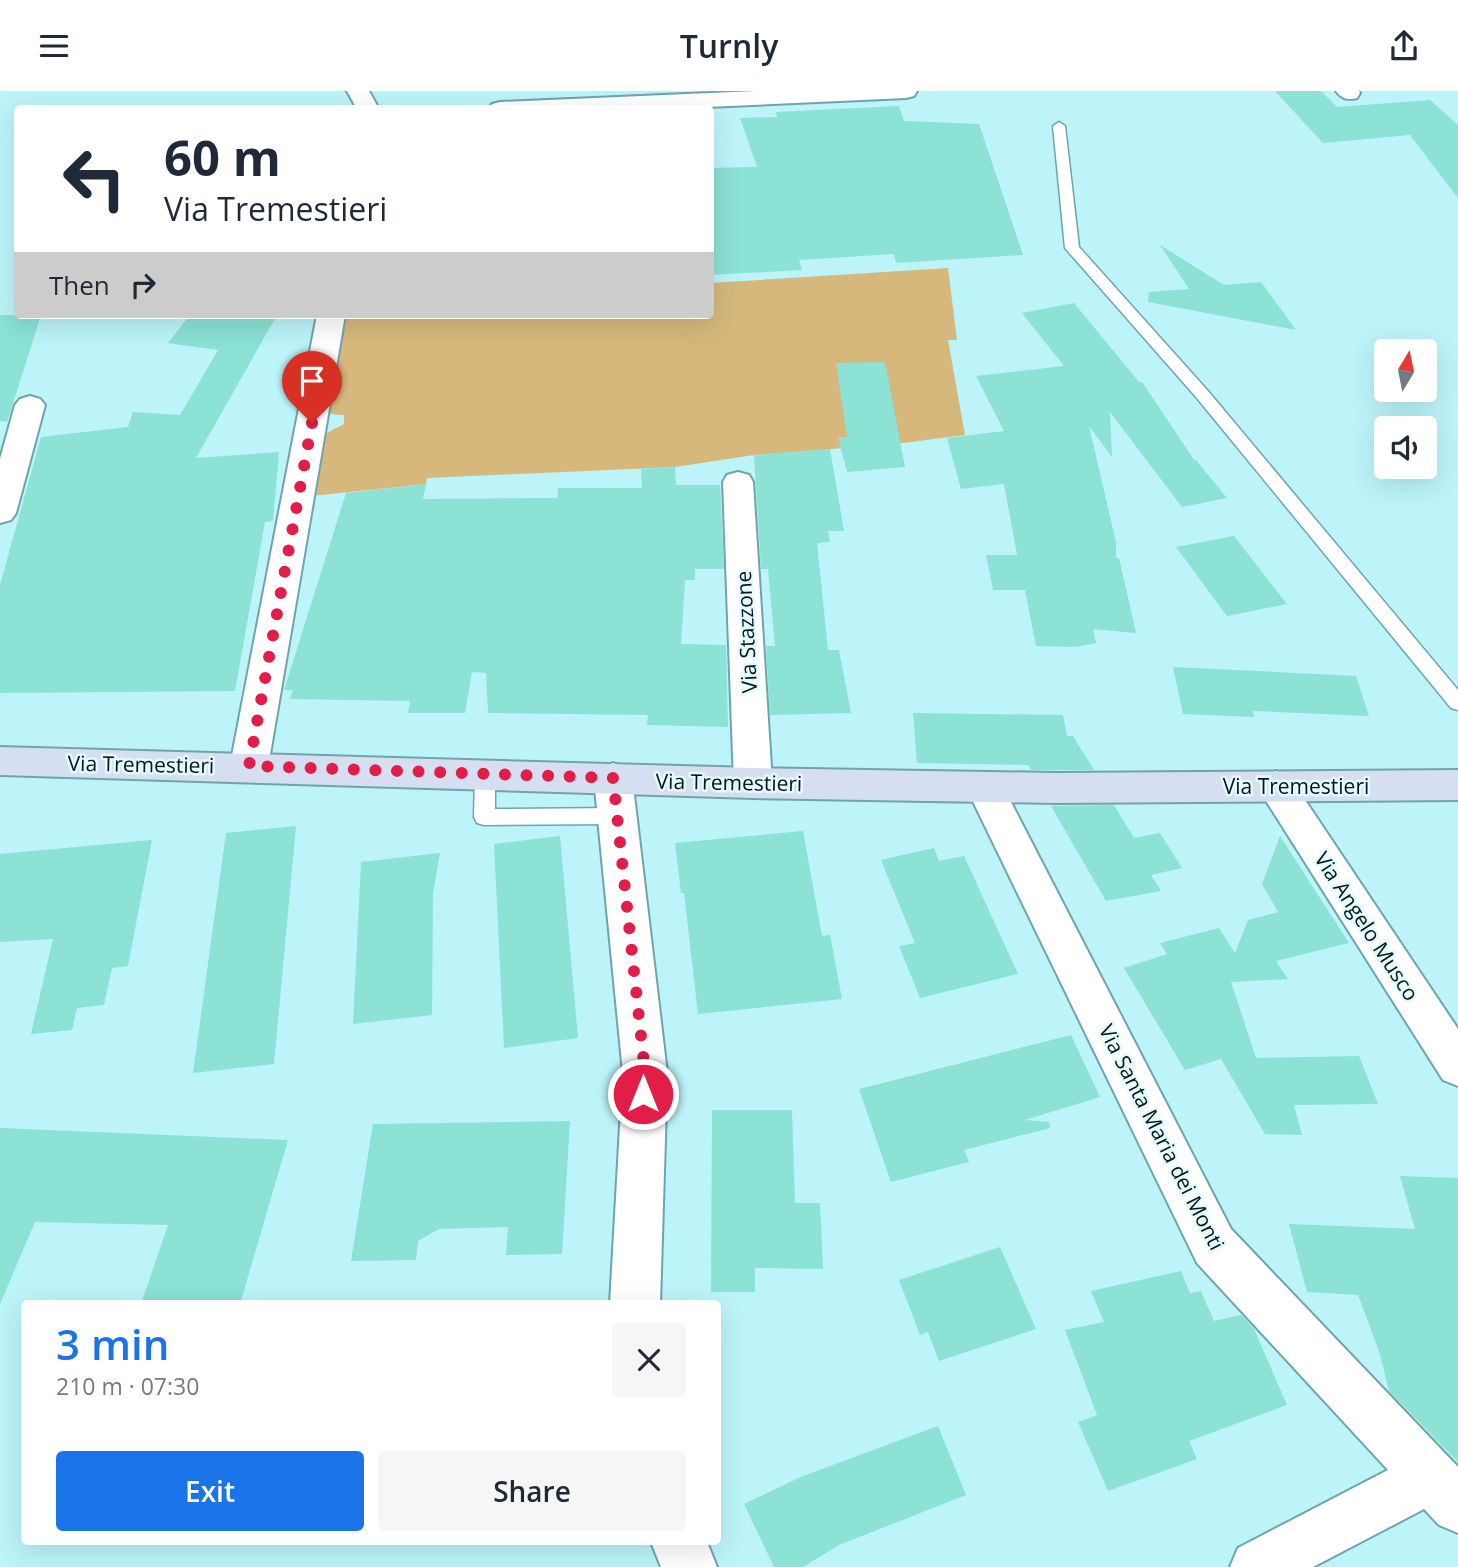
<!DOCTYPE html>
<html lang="en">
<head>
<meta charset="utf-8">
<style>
  body { margin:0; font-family:"Open Sans",sans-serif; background:#f6f6f7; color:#1f2937; height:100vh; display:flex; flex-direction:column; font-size:26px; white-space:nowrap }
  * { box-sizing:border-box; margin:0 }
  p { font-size:23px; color:#747a83 }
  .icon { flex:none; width:38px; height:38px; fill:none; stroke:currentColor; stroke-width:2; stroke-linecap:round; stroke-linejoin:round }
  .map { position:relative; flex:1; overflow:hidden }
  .side { position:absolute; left:21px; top:1209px; width:700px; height:245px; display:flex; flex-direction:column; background:#fff; border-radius:7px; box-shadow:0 7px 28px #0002 }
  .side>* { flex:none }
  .top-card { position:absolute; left:14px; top:14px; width:700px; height:214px; border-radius:7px; box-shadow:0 7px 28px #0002; background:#fff; color:#1f2937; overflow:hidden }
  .needle { width:46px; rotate:10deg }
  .fabs { position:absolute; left:1374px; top:248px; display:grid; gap:14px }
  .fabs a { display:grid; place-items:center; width:63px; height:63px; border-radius:7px; background:#fff; box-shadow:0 7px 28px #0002; font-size:35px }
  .pin { position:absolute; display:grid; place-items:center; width:60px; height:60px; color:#fff; margin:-72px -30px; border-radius:50% 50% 50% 0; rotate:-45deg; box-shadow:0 0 7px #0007 }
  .pin .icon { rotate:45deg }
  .me { position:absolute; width:77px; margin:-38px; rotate:0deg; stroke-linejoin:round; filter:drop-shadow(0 0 5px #0008) }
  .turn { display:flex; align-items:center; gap:24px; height:147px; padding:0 35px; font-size:32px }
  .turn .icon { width:91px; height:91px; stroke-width:2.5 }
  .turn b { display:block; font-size:49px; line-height:60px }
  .then { display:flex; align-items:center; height:66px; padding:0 35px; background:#0003; gap:14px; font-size:26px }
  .round { display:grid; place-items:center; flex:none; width:74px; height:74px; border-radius:7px; background:#f6f6f7 }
  .overview { display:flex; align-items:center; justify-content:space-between; height:119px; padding:0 35px }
  h1 { font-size:42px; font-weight:600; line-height:52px; color:#1a73e8 }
  .primary-button { display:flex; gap:14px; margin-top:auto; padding:14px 35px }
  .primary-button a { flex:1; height:80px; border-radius:7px; background:#1a73e8; color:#fff; font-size:28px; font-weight:600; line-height:80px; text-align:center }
  .primary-button a+a { background:#f6f6f7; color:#1f2937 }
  header { display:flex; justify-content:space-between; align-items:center; height:91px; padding:0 35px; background:#fff; font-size:32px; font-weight:600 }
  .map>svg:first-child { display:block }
</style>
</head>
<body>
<header><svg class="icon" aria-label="menu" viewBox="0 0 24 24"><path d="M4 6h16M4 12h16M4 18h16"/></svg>Turnly<svg class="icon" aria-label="share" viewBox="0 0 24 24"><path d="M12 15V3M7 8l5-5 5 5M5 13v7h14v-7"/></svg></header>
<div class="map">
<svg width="1458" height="1476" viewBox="0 0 1458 1476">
  <rect width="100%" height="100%" fill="#bcf4fa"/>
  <!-- green -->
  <path fill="#d6b87c" d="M948,177l9,72h-9l17,95 -70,9 -141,11 -79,12 -248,11 -1,6 -115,12 8,-59 25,-13v-9l-15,-1 -6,-6 21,-93h366l1,-32z"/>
  <!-- building -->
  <g fill="#8be2d5">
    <path d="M1275,0h46l16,16 93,-7 28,25v73l-48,-63 -87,8z"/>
    <path d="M899,15l5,15 75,3 44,131 -127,8 -2,-9 -95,6 3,10 -92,5v-107l47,-1 -17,-49 37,-1 -1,-5z"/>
    <path d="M1160,154l64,40 37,-3 35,48 -148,-28 1,-10 40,-3z"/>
    <path d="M1074,212l65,79h3l52,78h2l31,38 -45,9 -72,-95 2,45 -23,-31 27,116v16h3l17,75 -43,-4 3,14 -20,4 -40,-1 -11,-56h-32l-7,-35h31l-13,-71 -43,5 -14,-51 57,-7 -28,-55 88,-10 -42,-53z"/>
    <path d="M0,224h41l-34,107 -7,-1z"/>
    <path d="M190,224h87l-81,143 83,-6 -6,69 -8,1 -30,169 -235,2v-108l41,-148 87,-10 5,-15 47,3 38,-65 -50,-7z"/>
    <path d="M885,271l20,105 -58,5 -9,-35h9l-11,-74z"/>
    <path d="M830,358l14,82h-16l2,11 -13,1 11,107h11l12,63 -81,2 -4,-69h9l-7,-77h-7l-7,-114z"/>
    <path d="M675,376l1,18h44l4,84h-29v11h-10l-4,64 45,1 2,82 -81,-2 1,-10 -160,-2 -2,-40 -14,-1 -7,41h-57l2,-12 -120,-2 3,-9h-9l62,-197 80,-9 -3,15 134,-1 1,-10h84l-1,-19z"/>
    <path d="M1234,445l53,68 -60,12 -51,-69z"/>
    <path d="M1173,576l183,9 13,40 -116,-5 1,6 -71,-3z"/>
    <path d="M913,622l150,2 4,21h6l21,34h-63l-3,-5 -111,-2z"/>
    <path d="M1114,714l20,33 26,-5 22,35 -31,7 10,16 -55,10 -55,-95z"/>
    <path d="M296,735l-22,238 -81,9 33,-240z"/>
    <path d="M803,740l19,105 8,-1 12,64 -144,15 -14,-121h-3l-6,-50z"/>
    <path d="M560,745l18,202 -74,10 -10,-204z"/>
    <path d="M1280,745l69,107 -73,18 12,18 -57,3 25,76 103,-2 19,48 -84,1 8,30 -37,-1 -44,-75 -36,11 -61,-102 43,-14 -7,-11 59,-15 16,25 13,-33 30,-8 -16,-28z"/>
    <path d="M152,749l-24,126 -16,2 -8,37 -27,3 -5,22 -41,4 22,-95 -53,3v-88z"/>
    <path d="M934,757l5,13 25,-5 54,118 -98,24 -21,-52 16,-3 -34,-83z"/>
    <path d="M440,762l-7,40 -1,122 -79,9 8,-162z"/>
    <path d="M1071,944l29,62 -75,23 24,2 1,6 -86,22 5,12 -78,20 -32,-93z"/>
    <path d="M712,1019h80l3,93h25l3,66 -68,-1v24h-44z"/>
    <path d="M570,1030l-8,133 -56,1 2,-28 -69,2 -21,12 -2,19 -65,1 22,-137z"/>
    <path d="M0,1037l288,12 -48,164h-99l27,-79 -133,-3 -35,82z"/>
    <path d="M1400,1085l58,2v284l-69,-71 -9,-37 -22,-59 -51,-3 -18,-68 126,5z"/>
    <path d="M1000,1156l36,82 -97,32 -11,-29 -8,3 -21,-55z"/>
    <path d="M1181,1180l9,22 11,-2 13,30 27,-6 13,14 33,76 -98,36 8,18 -89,32 -30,-69 19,-7 -32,-85 39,-8 -13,-31z"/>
    <path d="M938,1335l28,69 -127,50 -36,22h-29l-30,-63 59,-28z"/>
  </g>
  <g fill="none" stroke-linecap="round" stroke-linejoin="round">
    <!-- lane casing -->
    <g stroke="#6fa5aa" stroke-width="3">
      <g id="lane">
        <path d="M1059,31l6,4 14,121 129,144 250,299v20l-7,-2 -255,-311 -131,-149 -12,-122z"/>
        <path d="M485,676l7,2 3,6v34l122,-1 7,2 3,6 -3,6 -7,2 -133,1 -7,-2 -3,-6 1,-42 3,-6z"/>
      </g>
    </g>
    <!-- street casing -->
    <g stroke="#6fa5aa" stroke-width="4">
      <g id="street">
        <path d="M347,0h22l10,18h-22z"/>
        <path d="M756,0h161l-3,5 -8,2 -244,11h-173l3,-5 8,-2z"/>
        <path d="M1336,0h23l1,2 -3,5c-10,2 -15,1 -21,-7z"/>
        <path d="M317,224h28l-77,451 -6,10 -13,4 -13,-4 -6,-10z"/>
        <path d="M30,305l10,3 5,6 -29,108 -5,7 -11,3v-64l15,-54 5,-6z"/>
        <path d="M738,381l11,3 4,7 19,301 -6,10 -13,5 -13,-5 -6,-10 -11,-301 4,-7z"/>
        <path d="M613,672l13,5 6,10 35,295 -7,231h-50l13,-231 -29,-295 6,-10z"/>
        <path d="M1276,680l13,5 169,253v57l-15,-6 -180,-284 -6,-10 6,-10z"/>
        <path d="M985,681l13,5 233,452 227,238v66l-19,-8 -15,-16 -111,58h-83l8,-19 150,-78 -191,-207 -231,-476 6,-10z"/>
        <path d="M651,1451h56l10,25h-56z"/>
      </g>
    </g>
    <!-- secondary casing -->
    <g stroke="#6fa5aa" stroke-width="4">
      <path id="secondary" d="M0,656l753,21 302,5 403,-3v30l-403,3 -302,-5 -753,-23z"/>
    </g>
    <!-- lane -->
    <use href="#lane" fill="#fff" fill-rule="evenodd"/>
    <!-- street -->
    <use href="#street" fill="#fff" fill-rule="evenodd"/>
    <!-- secondary -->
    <use href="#secondary" fill="#d6dff1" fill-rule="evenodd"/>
  </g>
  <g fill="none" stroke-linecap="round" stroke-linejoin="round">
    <!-- route -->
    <path stroke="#e11d48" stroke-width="12" stroke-dasharray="0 21.6" d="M312,332l-63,343 364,12 32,295 -2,21"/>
  </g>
  <g text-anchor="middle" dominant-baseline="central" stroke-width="5" stroke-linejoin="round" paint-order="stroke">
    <!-- street labels -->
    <g font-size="21" fill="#021719" stroke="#e4fafc">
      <text transform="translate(746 541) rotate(-93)">Via Stazzone</text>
      <text transform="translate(141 673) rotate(1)">Via Tremestieri</text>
      <text transform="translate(729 691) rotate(1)">Via Tremestieri</text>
      <text x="1296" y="695">Via Tremestieri</text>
      <text transform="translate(1367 835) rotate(57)">Via Angelo Musco</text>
      <text transform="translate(1162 1046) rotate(63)">Via Santa Maria dei Monti</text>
    </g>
  </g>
</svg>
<div class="fabs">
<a><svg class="needle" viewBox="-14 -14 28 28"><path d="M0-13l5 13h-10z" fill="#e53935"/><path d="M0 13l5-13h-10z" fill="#747a83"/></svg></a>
<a><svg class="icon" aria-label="sound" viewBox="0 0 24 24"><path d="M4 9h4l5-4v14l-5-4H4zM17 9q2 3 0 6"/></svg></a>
</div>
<div class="pin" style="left:312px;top:332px;background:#d93025"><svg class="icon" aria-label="arrive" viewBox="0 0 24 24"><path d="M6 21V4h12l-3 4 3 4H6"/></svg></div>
<svg class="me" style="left:643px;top:1003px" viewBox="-20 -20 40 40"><circle r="17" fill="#e11d48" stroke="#fff" stroke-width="3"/><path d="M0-11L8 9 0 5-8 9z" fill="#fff"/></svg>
<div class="top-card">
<div class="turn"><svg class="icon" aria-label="left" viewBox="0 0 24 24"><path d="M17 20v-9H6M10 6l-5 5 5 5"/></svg><div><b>60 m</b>Via Tremestieri</div></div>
<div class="then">Then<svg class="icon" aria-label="right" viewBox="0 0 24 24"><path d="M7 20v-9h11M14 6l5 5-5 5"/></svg></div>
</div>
<section class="side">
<div class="overview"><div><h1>3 min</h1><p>210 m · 07:30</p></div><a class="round"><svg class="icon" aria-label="close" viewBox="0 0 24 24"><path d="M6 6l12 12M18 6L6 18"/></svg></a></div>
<div class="primary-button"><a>Exit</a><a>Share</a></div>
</section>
</div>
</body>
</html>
